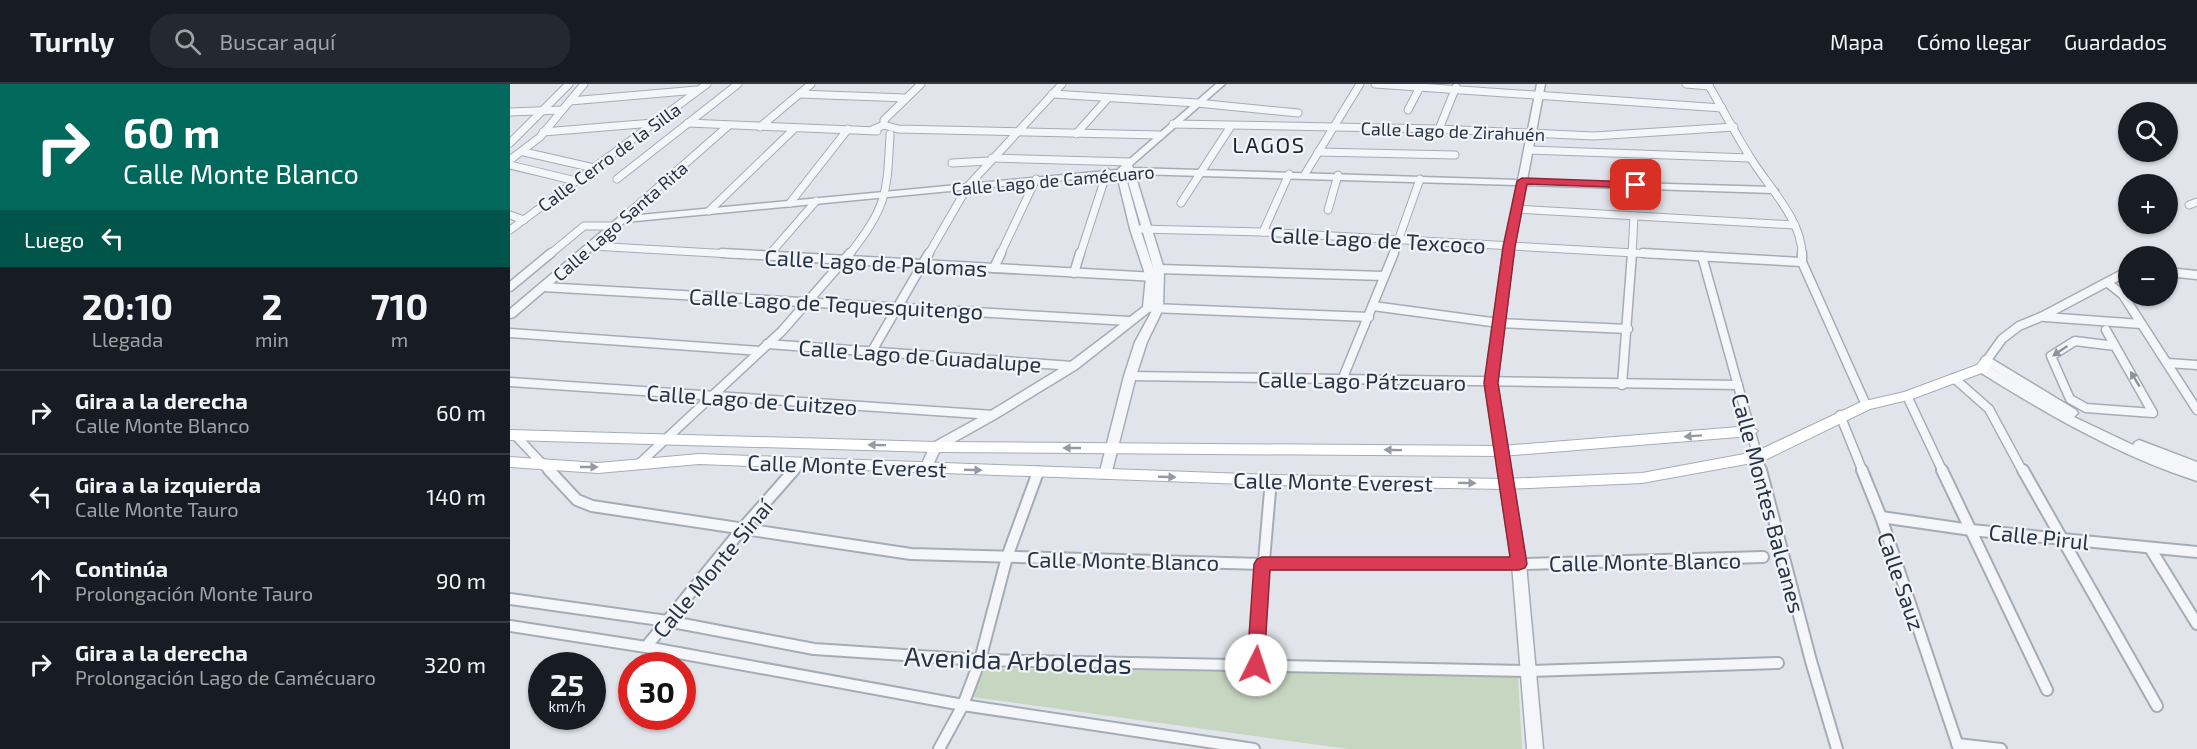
<!DOCTYPE html>
<html lang="es">
<head>
<meta charset="utf-8">
<style>
  body { margin:0; font-family:"Exo 2",sans-serif; background:#242831; color:#f1f3f6; height:100vh; display:flex; flex-direction:column; font-size:22px; white-space:nowrap }
  * { box-sizing:border-box; margin:0 }
  p { font-size:20px; color:#9ea1a6 }
  .icon { flex:none; width:33px; height:33px; fill:none; stroke:currentColor; stroke-width:2; stroke-linecap:round; stroke-linejoin:round }
  .map { position:relative; flex:1; overflow:hidden }
  .details { display:flex; flex-direction:column; background:#171b24; width:510px }
  .details>* { flex:none }
  .hud { background:#00695c; color:#fff; overflow:hidden }
  .tools { position:absolute; left:1608px; top:18px; display:grid; gap:12px }
  .tools a { display:grid; place-items:center; width:60px; height:60px; border-radius:50%; background:#171b24; box-shadow:0 2px 4px #0004; font-size:30px }
  .speed { position:absolute; left:18px; top:568px; display:flex; gap:12px; font-size:30px; font-weight:700; text-align:center }
  .speed>* { display:grid; place-content:center; width:78px; height:78px; border-radius:50%; background:#171b24; box-shadow:0 2px 4px #0004; line-height:1 }
  .speed small { font-size:15px; font-weight:400 }
  .speed .limit { border:9px solid #d22; background:#fff; color:#111 }
  .pin { position:absolute; display:grid; place-items:center; width:51px; height:51px; color:#fff; margin:-26px; border-radius:12px; box-shadow:0 3px 9px #0006 }
  .me { position:absolute; width:66px; margin:-33px; rotate:4deg; stroke-linejoin:round; filter:drop-shadow(0 0 4px #0008) }
  .turn { display:flex; align-items:center; gap:21px; height:126px; padding:0 24px; font-size:27px }
  .turn .icon { width:78px; height:78px; stroke-width:2.5 }
  .turn b { display:block; font-size:42px; line-height:51px }
  .then { display:flex; align-items:center; height:57px; padding:0 24px; background:#0003; gap:12px; font-size:22px }
  .eta { display:flex; justify-content:space-evenly; align-items:center; height:102px; text-align:center }
  .eta b { font-size:36px; font-weight:700; line-height:42px }
  ul { padding:0; list-style:none }
  li { display:flex; align-items:center; gap:18px; height:84px; padding:0 24px; border-top:2px solid #363941 }
  li div { flex:1 }
  li b { display:block; font-size:22px }
  li em { font-style:normal }
  header { display:flex; align-items:center; gap:36px; box-sizing:border-box; height:84px; padding:0 30px; background:#171b24; border-bottom:2px solid #363941 }
  header strong { font-size:28px }
  nav { display:flex; gap:33px; margin-inline-start:auto; font-size:21px }
  .search { width:420px; height:54px; background:#242831; display:flex; align-items:center; gap:15px; box-sizing:border-box; padding:0 21px; border-radius:24px; color:#9ea1a6; font-size:22px }
  main { display:flex; flex:1; min-height:0 }
  .map>svg:first-child { display:block }
</style>
</head>
<body>
<header>
<strong>Turnly</strong>
<div class="search"><svg class="icon" aria-label="search" viewBox="0 0 24 24"><circle cx="10" cy="10" r="6"/><path d="M15 15l6 6"/></svg>Buscar aquí</div>
<nav><a>Mapa</a><a>Cómo llegar</a><a>Guardados</a></nav>
</header>
<main>
<section class="details">
<div class="hud">
<div class="turn"><svg class="icon" aria-label="right" viewBox="0 0 24 24"><path d="M7 20v-9h11M14 6l5 5-5 5"/></svg><div><b>60 m</b>Calle Monte Blanco</div></div>
<div class="then">Luego<svg class="icon" aria-label="left" viewBox="0 0 24 24"><path d="M17 20v-9H6M10 6l-5 5 5 5"/></svg></div>
</div>
<div class="eta">
<div><b>20:10</b><p>Llegada</p></div>
<div><b>2</b><p>min</p></div>
<div><b>710</b><p>m</p></div>
</div>
<ul>
<li><svg class="icon" aria-label="right" viewBox="0 0 24 24"><path d="M7 20v-9h11M14 6l5 5-5 5"/></svg><div><b>Gira a la derecha</b><p>Calle Monte Blanco</p></div><em>60 m</em></li>
<li><svg class="icon" aria-label="left" viewBox="0 0 24 24"><path d="M17 20v-9H6M10 6l-5 5 5 5"/></svg><div><b>Gira a la izquierda</b><p>Calle Monte Tauro</p></div><em>140 m</em></li>
<li><svg class="icon" aria-label="ahead" viewBox="0 0 24 24"><path d="M12 20V5M6 11l6-6 6 6"/></svg><div><b>Continúa</b><p>Prolongación Monte Tauro</p></div><em>90 m</em></li>
<li><svg class="icon" aria-label="right" viewBox="0 0 24 24"><path d="M7 20v-9h11M14 6l5 5-5 5"/></svg><div><b>Gira a la derecha</b><p>Prolongación Lago de Camécuaro</p></div><em>320 m</em></li>
</ul>
</section>
<div class="map">
<svg width="1687" height="665" viewBox="0 0 1687 665">
  <rect width="100%" height="100%" fill="#e1e5eb"/>
  <!-- green -->
  <path fill="#c7d6c1" d="M470,584l538,8 4,73h-174l-376,-52z"/>
  <g fill="none" stroke-linecap="round" stroke-linejoin="round">
    <!-- minor-far2 casing -->
    <g stroke="#a6acb6" stroke-width="9">
      <g id="minor-far2">
        <path d="M865,0l347,24"/>
        <path d="M1176,0l23,2"/>
        <path d="M1198,0c14,24 27,49 42,73 18,30 52,62 52,98"/>
        <path d="M289,10l107,4"/>
        <path d="M542,10l145,9 101,10"/>
        <path d="M60,17l127,-11"/>
        <path d="M898,26l12,-23"/>
        <path d="M0,28l52,-2"/>
        <path d="M178,39l189,8"/>
        <path d="M663,40l266,5 155,7 140,-9"/>
        <path d="M374,41v-5l37,-36"/>
        <path d="M250,43l51,-43"/>
        <path d="M929,45l17,-42"/>
        <path d="M362,46l12,-5 14,4 262,6"/>
        <path d="M33,48l110,-9"/>
        <path d="M566,50l32,-36"/>
        <path d="M0,59l59,-59"/>
        <path d="M1018,66l222,8"/>
        <path d="M14,68l70,16"/>
        <path d="M808,68l137,3"/>
        <path d="M482,74l138,4"/>
        <path d="M0,76l30,-23 44,-53"/>
        <path d="M442,79l37,-2"/>
        <path d="M0,81l66,16"/>
        <path d="M795,90l55,-90"/>
        <path d="M107,95l121,-95"/>
        <path d="M280,119l58,-74"/>
        <path d="M671,119l50,-77"/>
        <path d="M1679,121l8,-3"/>
        <path d="M1006,125l279,16"/>
        <path d="M818,126l10,-35"/>
        <path d="M199,127l86,-83"/>
        <path d="M0,131l14,5"/>
        <path d="M112,135l106,-93"/>
        <path d="M629,145l124,3 407,23"/>
        <path d="M0,146l197,-146"/>
        <path d="M753,148l26,-58"/>
        <path d="M82,162l157,9"/>
        <path d="M39,171l35,-29h30"/>
        <path d="M259,171l47,-54"/>
        <path d="M339,171c38,-49 38,-60 41,-121"/>
        <path d="M418,171l40,-69 94,-102"/>
        <path d="M490,171l36,-76"/>
        <path d="M570,171l27,-83"/>
        <path d="M883,171l27,-76"/>
        <path d="M1122,171l2,-39"/>
      </g>
    </g>
    <!-- minor-far1 casing -->
    <g stroke="#a6acb6" stroke-width="11">
      <g id="minor-far1">
        <path d="M212,169l434,24"/>
        <path d="M1133,169l159,9"/>
        <path d="M1292,169v9l64,143"/>
        <path d="M258,172l3,-3"/>
        <path d="M1192,172l60,216"/>
        <path d="M484,184l7,-15"/>
        <path d="M649,185l225,7"/>
        <path d="M1658,188l29,3"/>
        <path d="M564,189l6,-20"/>
        <path d="M1598,199l15,12 74,115"/>
        <path d="M0,203l41,-34"/>
        <path d="M33,203l586,34"/>
        <path d="M863,222l126,17 129,6"/>
        <path d="M642,224l217,9"/>
        <path d="M1535,233l96,7"/>
        <path d="M1596,246l47,83 -67,-5 -16,-9 -19,-43 24,-15 40,5"/>
        <path d="M0,249l250,18"/>
        <path d="M257,260l306,22"/>
        <path d="M362,267l57,-98"/>
        <path d="M1477,276l15,-21 17,-13 24,-10 85,-45"/>
        <path d="M1658,279l29,2"/>
        <path d="M620,292l608,9"/>
        <path d="M1444,294l35,31 34,63"/>
        <path d="M832,296l52,-127"/>
        <path d="M0,298l483,33"/>
        <path d="M1112,301l10,-132"/>
        <path d="M1397,312l36,76"/>
        <path d="M1330,331l23,57"/>
        <path d="M5,351l35,37"/>
        <path d="M130,379l142,-132 68,-78"/>
        <path d="M283,388l9,-10"/>
      </g>
    </g>
    <!-- minor casing -->
    <g stroke="#a6acb6" stroke-width="14">
      <g id="minor">
        <path d="M39,386l28,30 15,6 319,48 351,10h264l237,-7"/>
        <path d="M1251,386l50,191 26,88"/>
        <path d="M1352,386l19,47 78,232"/>
        <path d="M1432,386l105,220"/>
        <path d="M1513,386l134,236"/>
        <path d="M1371,433l90,13 226,22"/>
        <path d="M1640,464l47,76"/>
        <path d="M0,515l157,22 147,28 166,11 550,11 248,-8"/>
        <path d="M0,542l136,21 317,58 291,44"/>
        <path d="M136,563l96,-118 52,-59"/>
        <path d="M745,581l15,-174"/>
        <path d="M1447,660l44,5"/>
        <path d="M429,665l24,-44 17,-45 27,-103 31,-85"/>
      </g>
    </g>
    <!-- tertiary casing -->
    <g stroke="#a6acb6" stroke-width="3">
      <g id="tertiary">
        <path d="M706,0h9l-93,81 1,3 385,12 19,-96h8l-18,96 246,7 5,3 -5,3 -247,-8 -12,62 -17,136 29,181 17,185h-16l-15,-185 -27,-181 19,-136 13,-62 -382,-11 29,95 -1,40 -16,33 -11,34 -25,99 -1,3h-10l-1,-3 25,-99 11,-34 18,-33 -76,60 -80,49 -57,32 -10,21h-8l-2,-3 11,-24 58,-32 80,-49 74,-56 3,-30 -16,-48 -13,-54 -492,47 -111,95 -4,1v-9l109,-92 498,-47zM615,90h1l28,96 -14,-41z"/>
        <path d="M1477,272l89,54 2,3 -4,4 59,28 2,-3 4,-2 58,22v19c-78,-25 -150,-67 -219,-110l-2,-3 2,-3h8l39,24 -42,-26 -2,-3 2,-3z"/>
      </g>
    </g>
    <!-- secondary casing -->
    <g stroke="#a6acb6" stroke-width="2">
      <g id="secondary">
        <path d="M1477,272l6,4 -6,11 -75,28 -42,10 -107,52 -121,22 -137,6 -233,-4 -573,-21 -101,9 -88,-6v-10l88,6 101,-9 573,21 233,4 137,-6 113,-21 106,-50 43,-10 73,-27 6,-8z"/>
        <path d="M1241,342l7,5 -7,5 -249,20 -567,-4 -425,-12v-10l425,12 567,4z"/>
      </g>
    </g>
    <!-- minor-far2 -->
    <use href="#minor-far2" stroke="#f4f6f9" stroke-width="7"/>
    <!-- minor-far1 -->
    <use href="#minor-far1" stroke="#f4f6f9" stroke-width="8"/>
    <!-- minor -->
    <use href="#minor" stroke="#f4f6f9" stroke-width="10"/>
    <!-- tertiary -->
    <use href="#tertiary" fill="#f4f6f9" fill-rule="evenodd"/>
    <!-- secondary -->
    <use href="#secondary" fill="#fff" fill-rule="evenodd"/>
  </g>
  <!-- one-way arrows -->
  <defs><path id="oneway-solid" d="M-6-.8H1V-3.2L6.5 0L1 3.2V.8H-6Z" transform="scale(1.5)"/></defs>
  <g fill="#8e949f">
    <use href="#oneway-solid" transform="translate(1550 267) rotate(146)"/>
    <use href="#oneway-solid" transform="translate(1625 295) rotate(-121)"/>
  </g>
  <g fill="#9499a2">
    <use href="#oneway-solid" transform="translate(1183 352) rotate(176)"/>
    <use href="#oneway-solid" transform="translate(367 361) rotate(-179)"/>
    <use href="#oneway-solid" transform="translate(562 364) rotate(-180)"/>
    <use href="#oneway-solid" transform="translate(883 366) rotate(-179)"/>
    <use href="#oneway-solid" transform="translate(79 383)"/>
    <use href="#oneway-solid" transform="translate(463 386) rotate(2)"/>
    <use href="#oneway-solid" transform="translate(657 393) rotate(2)"/>
    <use href="#oneway-solid" transform="translate(957 399) rotate(1)"/>
  </g>
  <!-- route -->
  <path fill="#dc3b55" stroke="#8f2637" stroke-width="1.5" d="M1012,94l114,4 5,3 -5,3 -109,-4 -12,63 -17,136 29,181 -2,4 -6,2h-249l-6,95 -2,6 -6,2 -7,-2 -2,-6 7,-101 3,-5 5,-2h248l-26,-174 19,-136 14,-66z"/>
  <g text-anchor="middle" dominant-baseline="central" stroke-width="4.5" stroke-linejoin="round" paint-order="stroke">
    <!-- far-street labels -->
    <g font-size="18" fill="#283345" stroke="#f1f4f8">
      <text transform="translate(943 47) rotate(2)">Calle Lago de Zirahuén</text>
      <text transform="translate(99 73) rotate(-36)">Calle Cerro de la Silla</text>
      <text transform="translate(543 96) rotate(-5)">Calle Lago de Camécuaro</text>
      <text transform="translate(110 137) rotate(-41)">Calle Lago Santa Rita</text>
    </g>
    <!-- far-quarter labels -->
    <g font-size="22" letter-spacing="1.5" fill="#1a2436" stroke="#f1f4f8">
      <text x="759" y="60">LAGOS</text>
    </g>
    <!-- street labels -->
    <g font-size="22" fill="#283345" stroke="#f1f4f8">
      <text transform="translate(868 155) rotate(3)">Calle Lago de Texcoco</text>
      <text transform="translate(366 178) rotate(3)">Calle Lago de Palomas</text>
      <text transform="translate(326 219) rotate(3)">Calle Lago de Tequesquitengo</text>
      <text transform="translate(410 271) rotate(4)">Calle Lago de Guadalupe</text>
      <text transform="translate(852 296) rotate(1)">Calle Lago Pátzcuaro</text>
      <text transform="translate(242 315) rotate(4)">Calle Lago de Cuitzeo</text>
      <text transform="translate(337 381) rotate(2)">Calle Monte Everest</text>
      <text transform="translate(823 397) rotate(1)">Calle Monte Everest</text>
      <text transform="translate(1259 419) rotate(75)">Calle Montes Balcanes</text>
      <text transform="translate(1529 452) rotate(6)">Calle Pirul</text>
      <text transform="translate(613 476) rotate(1)">Calle Monte Blanco</text>
      <text transform="translate(1135 477) rotate(-1)">Calle Monte Blanco</text>
      <text transform="translate(202 484) rotate(-50)">Calle Monte Sinaí</text>
      <text transform="translate(1392 497) rotate(71)">Calle Sauz</text>
    </g>
    <!-- near-street labels -->
    <g font-size="27" fill="#283345" stroke="#f1f4f8">
      <text transform="translate(508 575) rotate(2)">Avenida Arboledas</text>
    </g>
  </g>
</svg>
<div class="tools">
<a><svg class="icon" aria-label="search" viewBox="0 0 24 24"><circle cx="10" cy="10" r="6"/><path d="M15 15l6 6"/></svg></a>
<a>+</a>
<a>−</a>
</div>
<div class="speed"><div>25<small>km/h</small></div><div class="limit">30</div></div>
<div class="pin" style="left:1126px;top:101px;background:#d93025"><svg class="icon" aria-label="arrive" viewBox="0 0 24 24"><path d="M6 21V4h12l-3 4 3 4H6"/></svg></div>
<svg class="me" style="left:746px;top:581px" viewBox="-20 -20 40 40"><circle r="19" fill="#fff"/><path d="M0-13L10 11 0 6-10 11z" fill="#dc3b55"/></svg>
</div>
</main>
</body>
</html>
